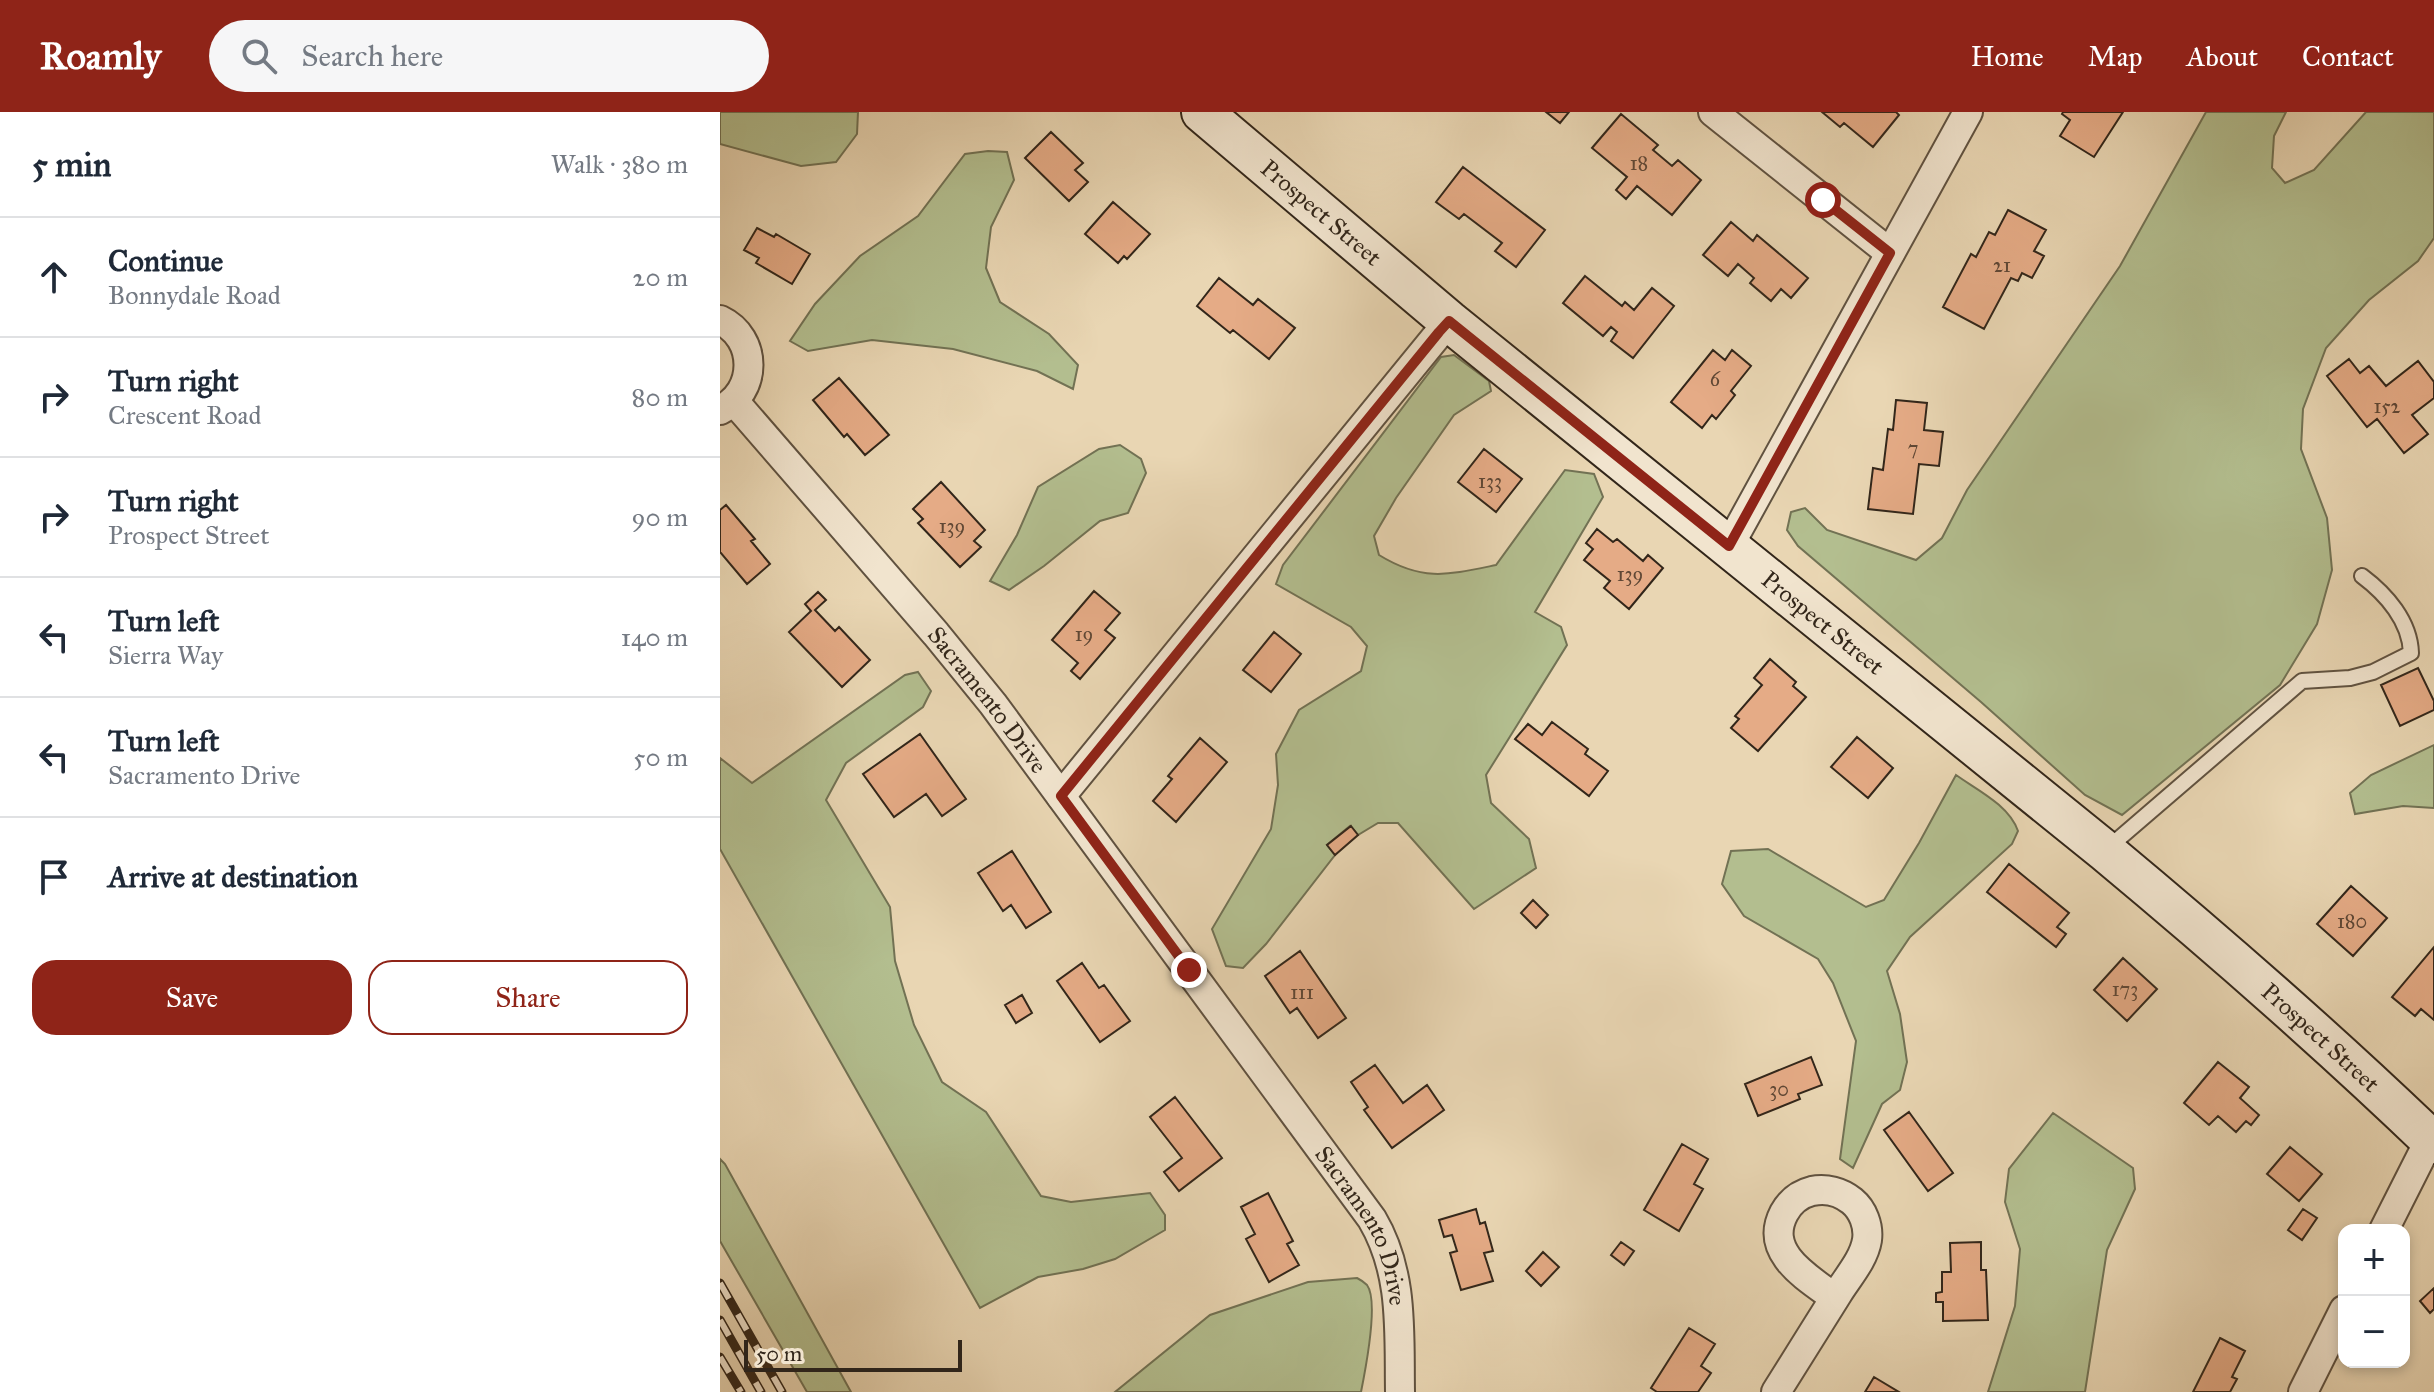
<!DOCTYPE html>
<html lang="en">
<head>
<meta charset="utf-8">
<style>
  :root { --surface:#fff; --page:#f6f6f7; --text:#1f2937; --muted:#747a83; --line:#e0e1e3; --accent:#8f2418 }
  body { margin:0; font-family:"IM FELL Great Primer",serif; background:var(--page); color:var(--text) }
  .controls { position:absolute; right:24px; bottom:24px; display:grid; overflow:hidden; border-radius:16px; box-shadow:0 4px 12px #0003 }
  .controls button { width:72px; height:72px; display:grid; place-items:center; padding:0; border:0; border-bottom:2px solid var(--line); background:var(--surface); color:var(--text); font:40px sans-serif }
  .scale { position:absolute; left:24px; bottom:20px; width:218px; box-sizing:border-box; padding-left:8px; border:4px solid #32261a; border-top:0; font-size:22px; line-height:28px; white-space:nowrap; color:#32261a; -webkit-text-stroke:6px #f1e4ce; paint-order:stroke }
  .stop { position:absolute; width:24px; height:24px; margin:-18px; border:6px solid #8f2418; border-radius:50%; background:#fff }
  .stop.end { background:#8f2418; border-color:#fff; box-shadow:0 2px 8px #0008 }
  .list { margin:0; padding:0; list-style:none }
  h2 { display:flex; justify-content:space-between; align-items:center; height:104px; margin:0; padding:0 32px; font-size:34px }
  h2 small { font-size:26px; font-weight:400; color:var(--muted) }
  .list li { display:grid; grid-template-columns:52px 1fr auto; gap:24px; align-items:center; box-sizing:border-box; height:120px; padding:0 32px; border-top:2px solid var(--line) }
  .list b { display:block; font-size:30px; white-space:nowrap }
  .list p { margin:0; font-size:26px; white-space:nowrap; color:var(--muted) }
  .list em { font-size:26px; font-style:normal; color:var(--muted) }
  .actions { display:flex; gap:16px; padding:24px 32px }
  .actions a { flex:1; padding:18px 0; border:2px solid var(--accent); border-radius:24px; text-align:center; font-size:28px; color:var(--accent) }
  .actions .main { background:var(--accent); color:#fff }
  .icon { flex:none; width:44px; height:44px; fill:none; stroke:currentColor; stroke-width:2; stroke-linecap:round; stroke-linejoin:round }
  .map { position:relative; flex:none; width:1714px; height:1280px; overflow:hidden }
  header { display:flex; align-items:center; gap:48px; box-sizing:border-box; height:112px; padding:0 40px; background:var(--accent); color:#fff }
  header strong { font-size:38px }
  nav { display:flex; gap:44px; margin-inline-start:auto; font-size:28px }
  .search { width:560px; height:72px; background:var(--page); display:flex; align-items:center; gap:20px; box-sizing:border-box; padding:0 28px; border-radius:44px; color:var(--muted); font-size:30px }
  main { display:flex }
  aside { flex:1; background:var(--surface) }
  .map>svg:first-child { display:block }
  .green { fill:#b3be8f; stroke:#727254; stroke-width:2 }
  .building { fill:#e5ab86; stroke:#32261a; stroke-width:2 }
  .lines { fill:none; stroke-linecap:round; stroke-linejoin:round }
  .service-casing { stroke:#605240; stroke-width:18 }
  .minor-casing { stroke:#605240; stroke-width:32 }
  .secondary-casing { stroke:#32261a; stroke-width:44 }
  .service { stroke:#f1e4ce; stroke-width:14 }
  .minor { stroke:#f1e4ce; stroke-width:28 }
  .secondary { stroke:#f1e4ce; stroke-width:40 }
  .rail-casing { stroke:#32261a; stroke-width:9 }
  .rail { stroke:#f1e4ce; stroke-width:6; stroke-dasharray:18; stroke-linecap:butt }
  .route { stroke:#8f2418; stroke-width:10 }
  .labels { text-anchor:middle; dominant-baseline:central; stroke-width:6; stroke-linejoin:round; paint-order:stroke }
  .number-label { font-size:20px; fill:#5f4735 }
  .street-label { font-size:24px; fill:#32261a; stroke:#f1e4ce }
</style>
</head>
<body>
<header>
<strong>Roamly</strong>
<div class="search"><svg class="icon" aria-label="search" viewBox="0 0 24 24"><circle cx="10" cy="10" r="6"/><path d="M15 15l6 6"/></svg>Search here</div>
<nav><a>Home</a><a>Map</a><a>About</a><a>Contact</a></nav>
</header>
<main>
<aside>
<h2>5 min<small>Walk · 380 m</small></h2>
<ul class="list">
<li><svg class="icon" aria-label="ahead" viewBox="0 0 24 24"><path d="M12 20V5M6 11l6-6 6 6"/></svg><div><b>Continue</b><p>Bonnydale Road</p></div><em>20 m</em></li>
<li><svg class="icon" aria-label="right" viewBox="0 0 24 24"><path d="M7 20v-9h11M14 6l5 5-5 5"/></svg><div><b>Turn right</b><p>Crescent Road</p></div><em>80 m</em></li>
<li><svg class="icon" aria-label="right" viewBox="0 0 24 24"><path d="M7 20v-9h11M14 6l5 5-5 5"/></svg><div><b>Turn right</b><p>Prospect Street</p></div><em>90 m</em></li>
<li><svg class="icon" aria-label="left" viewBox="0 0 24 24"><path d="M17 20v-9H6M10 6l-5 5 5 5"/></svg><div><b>Turn left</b><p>Sierra Way</p></div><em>140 m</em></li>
<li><svg class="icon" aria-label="left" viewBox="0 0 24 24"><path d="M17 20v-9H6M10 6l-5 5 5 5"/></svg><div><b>Turn left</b><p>Sacramento Drive</p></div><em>50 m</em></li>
<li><svg class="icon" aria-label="arrive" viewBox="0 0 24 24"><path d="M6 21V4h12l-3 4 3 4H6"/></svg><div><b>Arrive at destination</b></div></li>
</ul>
<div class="actions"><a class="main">Save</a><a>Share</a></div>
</aside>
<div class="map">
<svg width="1714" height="1280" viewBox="0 0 1714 1280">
  <rect width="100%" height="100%" fill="#e9d6b3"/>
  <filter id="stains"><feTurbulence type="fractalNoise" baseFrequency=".0025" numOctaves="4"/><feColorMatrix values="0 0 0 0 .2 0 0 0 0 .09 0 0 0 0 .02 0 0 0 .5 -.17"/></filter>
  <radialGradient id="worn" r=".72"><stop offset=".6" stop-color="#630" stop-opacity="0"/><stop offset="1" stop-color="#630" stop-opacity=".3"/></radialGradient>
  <!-- green -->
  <path class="green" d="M 0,0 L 138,0 L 137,22 L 116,50 L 81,54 L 0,32 Z
    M 1486,0 L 1566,0 L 1554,24 L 1552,56 L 1565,71 L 1594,58 L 1646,0 L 1714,0 L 1714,126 L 1698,149 L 1649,188 L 1606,236 L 1583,297 L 1581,337 L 1607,406 L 1612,458 L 1597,512 L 1560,573 L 1402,703 L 1365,683 L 1261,590 L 1078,434 L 1067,418 L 1071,400 L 1085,396 L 1107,418 L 1196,448 L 1222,426 L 1247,378 L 1400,154 Z
    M 268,39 L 287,40 L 294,68 L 271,115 L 266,156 L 280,190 L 329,222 L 358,253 L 353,277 L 317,259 L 233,237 L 152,228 L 88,239 L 70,229 L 95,192 L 140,144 L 198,104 L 245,42 Z
    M 734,243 L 769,269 L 771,279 L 734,303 L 676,386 L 654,424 L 659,443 C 703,470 728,463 776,453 L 845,358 L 874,362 L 883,385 L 815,500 L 841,515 L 847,533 L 766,663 L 771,691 L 809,727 L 816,756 L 754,797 L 678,711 L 658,711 L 638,723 L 630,714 L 607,733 L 615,743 L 546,832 L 523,856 L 506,854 L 492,817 L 551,717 L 558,673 L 556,642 L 579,598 L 641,559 L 647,534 L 631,515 L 556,472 L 563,453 L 721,245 Z
    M 400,333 L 421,347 L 426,361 L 408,401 L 380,409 L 324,454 L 289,478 L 270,469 L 297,423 L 318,375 L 379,337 Z
    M 198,560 L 211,579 L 203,595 L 126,651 L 106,688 L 170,795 L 175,849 L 194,913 L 222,970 L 266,1000 L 321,1084 L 351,1090 L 430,1081 L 445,1103 L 445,1118 L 395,1147 L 363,1157 L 318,1165 L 260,1196 L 0,737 L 0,646 L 32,671 L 185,563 Z
    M 1714,633 L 1714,696 L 1683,694 L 1635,702 L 1630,681 L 1651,663 Z
    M 1236,663 C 1257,678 1289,693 1298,719 L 1292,732 L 1190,825 L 1167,859 L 1180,902 L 1187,950 L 1180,978 L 1162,992 L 1133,1056 L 1120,1047 L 1136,929 L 1113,871 L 1098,847 L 1024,804 L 1002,772 L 1011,739 L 1048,737 L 1146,795 L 1164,788 L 1199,731 Z
    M 1333,1001 L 1413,1056 L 1415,1077 L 1387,1138 L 1365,1280 L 1268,1280 L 1295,1194 L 1300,1137 L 1285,1090 L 1289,1057 Z
    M 0,1047 L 5,1052 L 131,1280 L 87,1280 L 0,1129 Z
    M 637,1166 C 641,1168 644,1170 647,1173 C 659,1189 645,1260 641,1280 L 395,1280 L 490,1203 L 588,1170 Z"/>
  <!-- building -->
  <path class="building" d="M 826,0 L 849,0 L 840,11 Z
    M 1102,0 L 1176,0 L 1179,3 L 1153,35 L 1124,11 L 1120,15 Z
    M 1343,0 L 1403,0 L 1374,45 L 1340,24 L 1350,8 L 1342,2 Z
    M 901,2 L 938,33 L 933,38 L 952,54 L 958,48 L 981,68 L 952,103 L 917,74 L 906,87 L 896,78 L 907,65 L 872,36 Z
    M 331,20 L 363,51 L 355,58 L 368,70 L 349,89 L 305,46 Z
    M 743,55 L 825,118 L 796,155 L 775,139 L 782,131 L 744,102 L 739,107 L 716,90 Z
    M 393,90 L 430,122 L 407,147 L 404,144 L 398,151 L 365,122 Z
    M 1288,98 L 1326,118 L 1314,139 L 1324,144 L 1312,166 L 1302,161 L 1298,169 L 1291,166 L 1264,217 L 1223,195 L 1251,142 L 1256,145 L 1269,120 L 1275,123 Z
    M 1011,110 L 1033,129 L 1037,123 L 1088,166 L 1071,186 L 1061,177 L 1051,189 L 1030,171 L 1034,166 L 1018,152 L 1008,164 L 983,143 Z
    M 37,116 L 54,125 L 56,122 L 90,142 L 72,172 L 36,151 L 39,146 L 24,138 Z
    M 865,164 L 902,194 L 905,190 L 914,198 L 932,176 L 954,194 L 913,246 L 891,229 L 897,220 L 891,215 L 883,224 L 843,191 Z
    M 499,166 L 533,193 L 538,187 L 575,216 L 549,247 L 513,218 L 510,221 L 477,194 Z
    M 993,238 L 1005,248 L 1012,238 L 1031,254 L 1011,279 L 1015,283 L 996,307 L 992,303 L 982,316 L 951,290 Z
    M 1629,247 L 1640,261 L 1649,254 L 1666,274 L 1698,249 L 1714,270 L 1714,286 L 1692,303 L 1708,322 L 1684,341 L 1657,307 L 1647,315 L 1607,264 Z
    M 119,266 L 169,323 L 145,343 L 127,322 L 124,325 L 93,288 Z
    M 1176,288 L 1207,291 L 1204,318 L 1223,320 L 1219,354 L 1199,352 L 1193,402 L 1148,397 L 1153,356 L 1163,358 L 1168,317 L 1173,318 Z
    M 764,337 L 802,367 L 776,400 L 738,370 Z
    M 221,370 L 265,418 L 254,429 L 261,435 L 240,455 L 198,411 L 203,407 L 193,397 Z
    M 6,393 L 35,427 L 31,429 L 50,452 L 27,472 L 0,440 L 0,398 Z
    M 877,417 L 893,430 L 897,427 L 923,449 L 928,443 L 943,456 L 909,497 L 884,476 L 890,469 L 864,448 L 873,437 L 866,431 Z
    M 374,479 L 400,501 L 385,518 L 395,526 L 360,567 L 351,559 L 358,551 L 332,528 Z
    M 98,480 L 106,488 L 95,498 L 115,519 L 119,515 L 150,548 L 122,575 L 69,520 L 91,499 L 85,492 Z
    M 554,520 L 581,542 L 551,580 L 523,558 Z
    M 1050,547 L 1076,570 L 1073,574 L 1086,585 L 1038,639 L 1011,616 L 1019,607 L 1015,604 L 1042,573 L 1034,566 Z
    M 1698,556 L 1714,589 L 1714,598 L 1680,614 L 1661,573 Z
    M 832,610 L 868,637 L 865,642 L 888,659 L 869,684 L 795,627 L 808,612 L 822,623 Z
    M 200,622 L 246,687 L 222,704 L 206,682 L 174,705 L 143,662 Z
    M 1137,625 L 1173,656 L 1148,686 L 1111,655 Z
    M 480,626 L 507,650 L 456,710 L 433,689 L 452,667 L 448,664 Z
    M 631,714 L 638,723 L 615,743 L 607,733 Z
    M 292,739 L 331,800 L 306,816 L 291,793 L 283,799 L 258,761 Z
    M 1289,752 L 1349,801 L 1337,815 L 1346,822 L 1336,835 L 1267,780 Z
    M 1631,774 L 1667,806 L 1633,844 L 1597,812 Z
    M 813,788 L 828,803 L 816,816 L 801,801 Z
    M 1714,835 L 1714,908 L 1701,897 L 1695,904 L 1672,885 Z
    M 580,839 L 626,906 L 598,926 L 577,896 L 570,901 L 545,864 Z
    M 1403,846 L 1437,877 L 1407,909 L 1374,878 Z
    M 362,851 L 379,876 L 384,873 L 410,909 L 380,930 L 337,869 Z
    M 302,883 L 312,901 L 296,911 L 285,893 Z
    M 1091,945 L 1102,973 L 1078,982 L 1080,987 L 1038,1004 L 1025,972 Z
    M 1498,950 L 1529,975 L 1520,986 L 1539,1003 L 1531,1013 L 1526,1009 L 1516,1020 L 1498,1004 L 1489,1013 L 1464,991 Z
    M 655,953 L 683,991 L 707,973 L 724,998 L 672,1036 L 644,998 L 648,995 L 631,970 Z
    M 455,985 L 502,1046 L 459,1079 L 444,1060 L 462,1046 L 430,1005 Z
    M 1189,1000 L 1233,1061 L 1208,1079 L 1164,1018 Z
    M 962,1032 L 988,1047 L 974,1072 L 983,1077 L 959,1119 L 924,1098 Z
    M 1570,1035 L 1602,1062 L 1579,1089 L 1547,1062 Z
    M 548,1081 L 573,1129 L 567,1132 L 579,1153 L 549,1170 L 526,1127 L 535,1122 L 521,1095 Z
    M 756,1097 L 760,1112 L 765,1110 L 773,1139 L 764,1141 L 773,1169 L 741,1178 L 730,1141 L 737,1139 L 732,1123 L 724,1125 L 719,1108 Z
    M 1583,1097 L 1597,1106 L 1582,1128 L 1568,1118 Z
    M 901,1130 L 914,1139 L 904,1153 L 891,1143 Z
    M 1261,1130 L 1261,1158 L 1266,1158 L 1268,1208 L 1223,1209 L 1223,1190 L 1216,1190 L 1216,1181 L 1222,1180 L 1222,1160 L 1231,1160 L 1230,1131 Z
    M 823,1140 L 839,1155 L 821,1174 L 806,1159 Z
    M 1714,1176 L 1714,1197 L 1710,1201 L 1700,1189 Z
    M 969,1216 L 995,1232 L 981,1254 L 991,1261 L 978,1280 L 937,1280 L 931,1276 Z
    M 1500,1226 L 1525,1239 L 1512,1265 L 1517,1267 L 1510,1280 L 1473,1280 Z
    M 1154,1265 L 1179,1280 L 1145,1280 Z"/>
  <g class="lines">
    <defs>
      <path id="service" d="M 1388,736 L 1582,569 L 1630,566 L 1653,560 L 1691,541 C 1690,509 1666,482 1642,464"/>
      <g id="minor">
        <path d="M 993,0 L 1170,141"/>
        <path d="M 0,208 C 38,226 38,280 0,298"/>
        <path id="s1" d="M 14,289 L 216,522 L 273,592 L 652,1107 C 684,1161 679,1220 680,1280"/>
        <path d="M 1009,434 L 1248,0"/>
        <path d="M 341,684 L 729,209"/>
        <path d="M 1664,1118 L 1710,1027"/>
        <path d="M 1056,1280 C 1077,1247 1097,1214 1118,1181 C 1128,1165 1144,1147 1147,1128 C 1149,1114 1143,1098 1132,1089 C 1121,1080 1106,1076 1092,1079 C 1080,1082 1070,1090 1064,1101 C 1043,1141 1088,1166 1115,1186"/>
        <path d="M 1583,1280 L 1624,1198"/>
      </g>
      <g id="secondary">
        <path id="s2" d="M 482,0 L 729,209 L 1385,739 C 1498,833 1608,929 1714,1031"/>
      </g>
    </defs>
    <!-- service casing -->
    <use href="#service" class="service-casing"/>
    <!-- minor casing -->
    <use href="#minor" class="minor-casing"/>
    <!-- secondary casing -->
    <use href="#secondary" class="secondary-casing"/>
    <!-- service -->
    <use href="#service" class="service"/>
    <!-- minor -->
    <use href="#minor" class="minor"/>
    <!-- secondary -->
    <use href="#secondary" class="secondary"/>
    <defs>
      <path id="rail" d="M 0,1171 L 62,1280
        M 0,1208 L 41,1280
        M 0,1245 L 21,1280"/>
    </defs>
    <!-- rail casing -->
    <use href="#rail" class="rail-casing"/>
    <!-- rail -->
    <use href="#rail" class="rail"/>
  </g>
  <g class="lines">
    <!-- route -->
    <path class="route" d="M 469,858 L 341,684 L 719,220 L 729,209 L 1009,434 L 1170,141 L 1103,88"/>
  </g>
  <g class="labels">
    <!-- number labels -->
    <g class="number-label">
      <text x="919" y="51">18</text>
      <text x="1282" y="153">21</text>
      <text x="995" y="267">6</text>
      <text x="1667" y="294">152</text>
      <text x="1193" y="336">7</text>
      <text x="770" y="369">133</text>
      <text x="232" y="414">139</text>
      <text x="910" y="462">139</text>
      <text x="364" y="522">19</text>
      <text x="1632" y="809">180</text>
      <text x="1405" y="877">173</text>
      <text x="582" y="880">111</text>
      <text x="1059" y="977">30</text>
    </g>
    <!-- street labels -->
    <g class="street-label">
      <text stroke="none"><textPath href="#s2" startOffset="156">Prospect Street</textPath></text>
      <text stroke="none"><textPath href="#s2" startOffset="804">Prospect Street</textPath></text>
      <text stroke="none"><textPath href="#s1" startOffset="392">Sacramento Drive</textPath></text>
      <text stroke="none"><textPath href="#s2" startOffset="1452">Prospect Street</textPath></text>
      <text stroke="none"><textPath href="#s1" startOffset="1040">Sacramento Drive</textPath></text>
    </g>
  </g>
  <rect width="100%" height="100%" filter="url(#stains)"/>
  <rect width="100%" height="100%" fill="url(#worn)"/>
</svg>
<div class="controls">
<button>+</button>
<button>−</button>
</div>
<div class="scale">50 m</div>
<div class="stop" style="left:1103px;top:88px"></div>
<div class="stop end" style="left:469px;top:858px"></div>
</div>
</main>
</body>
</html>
